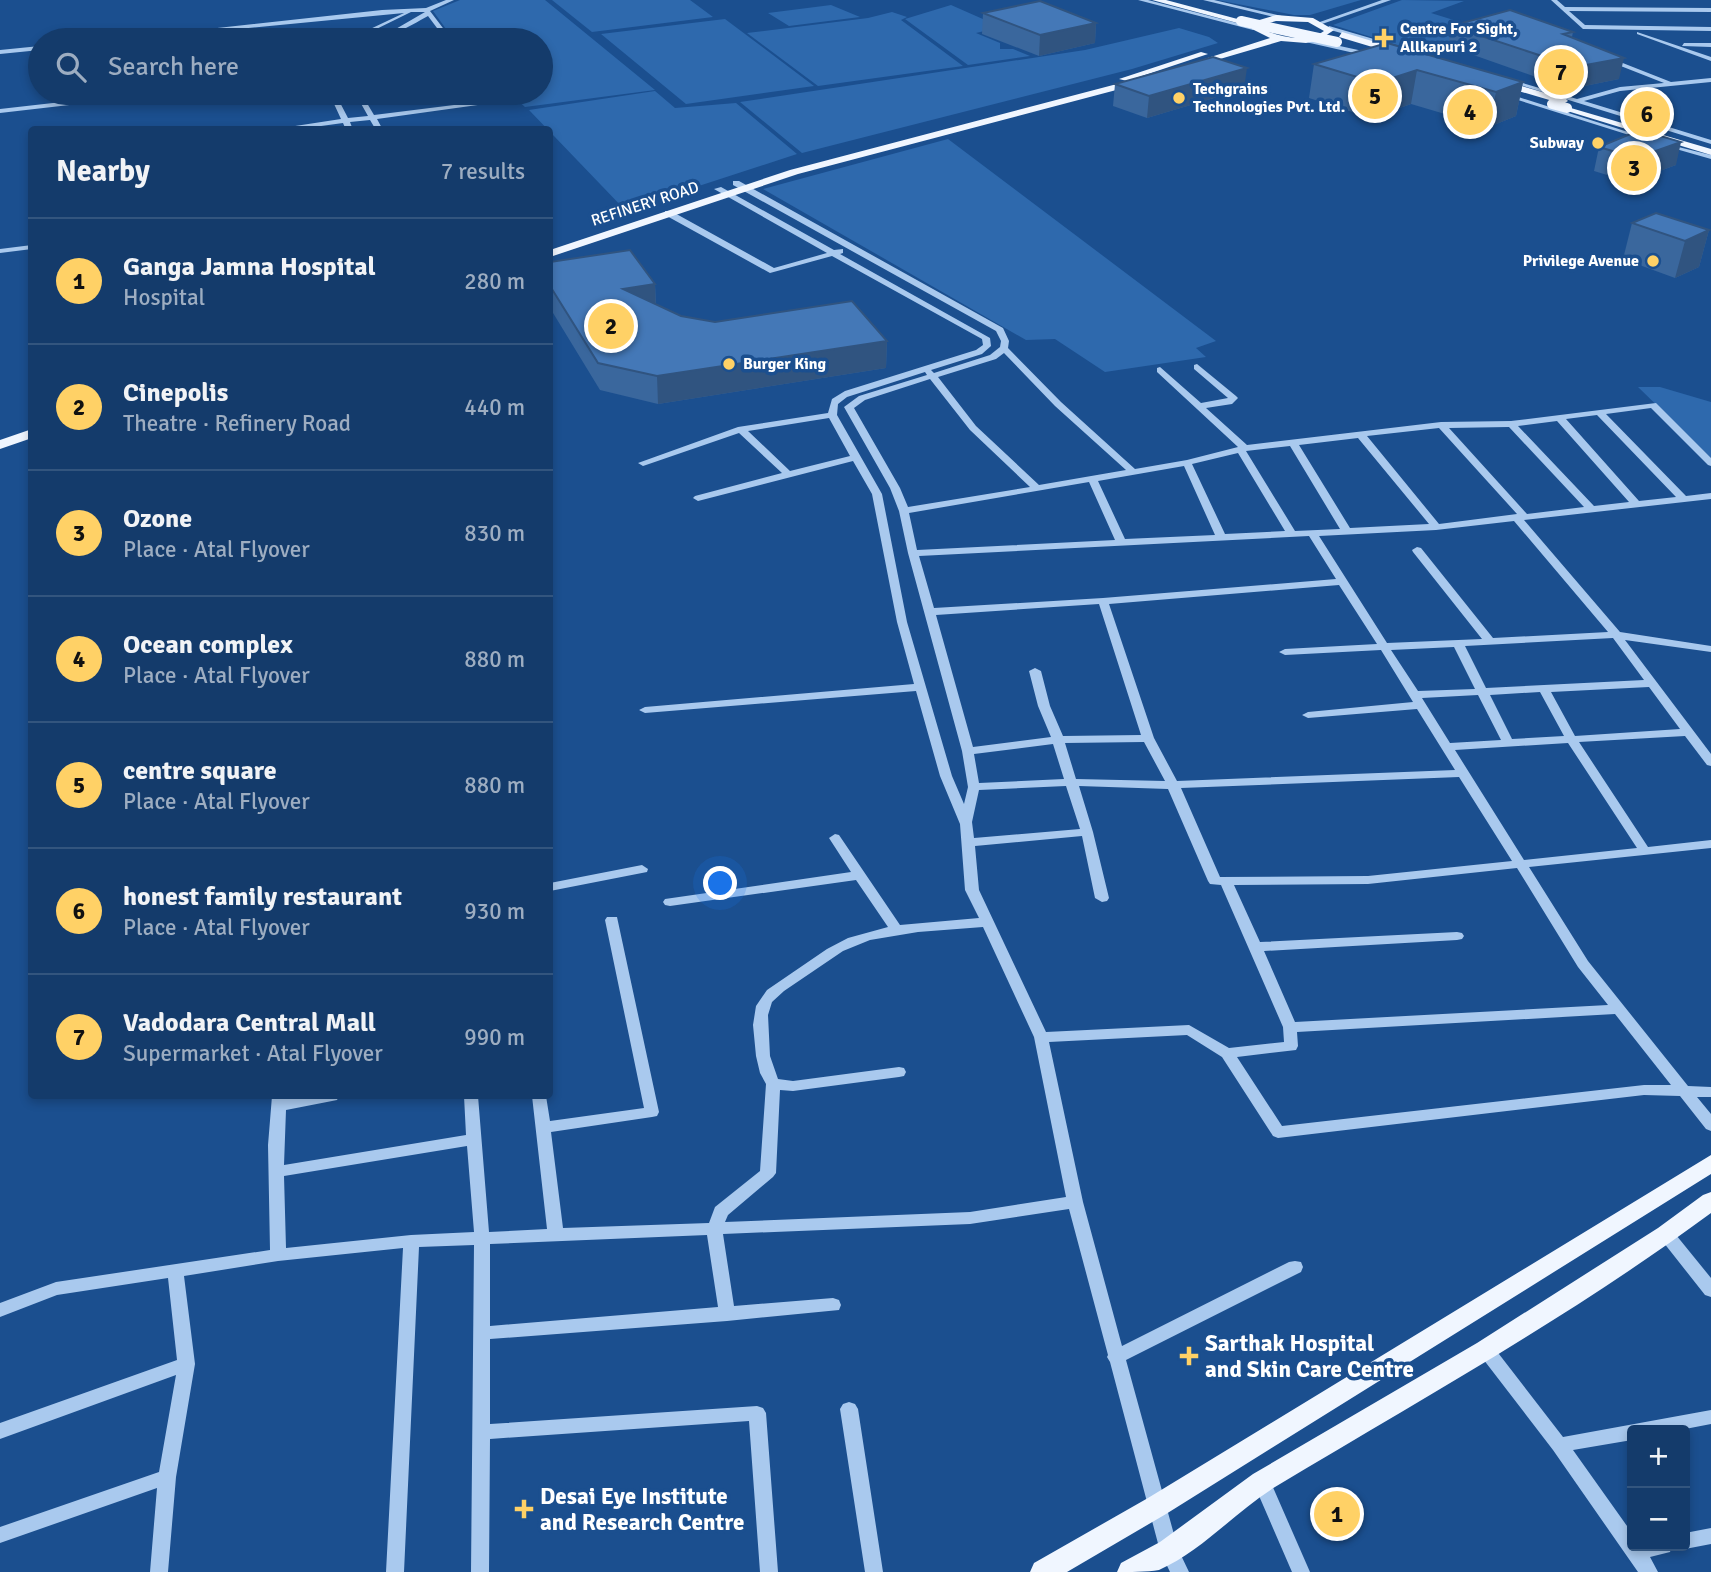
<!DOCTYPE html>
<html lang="en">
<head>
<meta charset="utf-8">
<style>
  :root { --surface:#143b6b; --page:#214673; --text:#f1f3f6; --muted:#9dadc1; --line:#33557e; --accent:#ffd166 }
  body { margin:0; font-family:Signika,sans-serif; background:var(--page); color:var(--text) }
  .controls { position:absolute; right:21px; bottom:21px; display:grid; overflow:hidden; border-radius:7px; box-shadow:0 4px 10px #0003 }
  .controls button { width:63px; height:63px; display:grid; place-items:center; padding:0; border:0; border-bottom:2px solid var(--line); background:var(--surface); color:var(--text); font:35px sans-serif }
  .you { position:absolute; left:721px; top:884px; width:24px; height:24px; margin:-18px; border:5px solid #fff; border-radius:50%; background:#1a73e8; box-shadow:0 0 0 10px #1a73e833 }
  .badge { display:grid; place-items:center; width:46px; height:46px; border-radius:50%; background:var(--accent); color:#111; font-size:23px; font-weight:700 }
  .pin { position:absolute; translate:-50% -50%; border:4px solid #fff; box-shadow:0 2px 7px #0006 }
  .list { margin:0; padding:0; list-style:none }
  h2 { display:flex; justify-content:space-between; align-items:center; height:91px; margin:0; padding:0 28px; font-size:30px }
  h2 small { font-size:23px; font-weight:400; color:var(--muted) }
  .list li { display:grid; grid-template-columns:46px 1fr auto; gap:21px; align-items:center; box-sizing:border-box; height:126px; padding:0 28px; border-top:2px solid var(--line) }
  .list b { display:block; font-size:26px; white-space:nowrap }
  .list p { margin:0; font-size:23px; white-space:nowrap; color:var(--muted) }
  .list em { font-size:23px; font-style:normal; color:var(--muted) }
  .icon { flex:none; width:38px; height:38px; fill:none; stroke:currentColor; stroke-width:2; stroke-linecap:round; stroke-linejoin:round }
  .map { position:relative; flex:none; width:1711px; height:1572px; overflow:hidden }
  .search { position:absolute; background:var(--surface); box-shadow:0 4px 10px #0003; left:28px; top:28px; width:525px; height:77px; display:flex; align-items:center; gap:18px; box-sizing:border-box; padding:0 24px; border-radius:38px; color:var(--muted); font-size:26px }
  .panel { position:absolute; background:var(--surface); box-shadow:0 4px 10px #0003; left:28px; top:126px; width:525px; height:973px; border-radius:7px }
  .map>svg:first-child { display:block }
  .green { fill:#2e69ad }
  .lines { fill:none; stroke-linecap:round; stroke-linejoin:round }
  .minor { fill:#a9c9ee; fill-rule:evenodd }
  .major { fill:#f0f6ff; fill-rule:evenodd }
  .major-bridge { stroke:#f0f6ff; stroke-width:10 }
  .wall { fill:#3a679d }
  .shaded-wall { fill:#305480 }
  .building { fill:#4478b7; stroke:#305480; stroke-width:2 }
  .poi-dot { fill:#ffd166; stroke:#1b4f8f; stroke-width:2.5 }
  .labels { text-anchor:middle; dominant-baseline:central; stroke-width:7; stroke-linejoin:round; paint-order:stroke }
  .far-poi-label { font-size:16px; font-weight:bold; fill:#fff; stroke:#1b4f8f; text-anchor:start }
  .far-street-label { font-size:16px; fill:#fff; stroke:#1b4f8f }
  .near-poi-label { font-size:23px; font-weight:bold; fill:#fff; stroke:#1b4f8f; text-anchor:start }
</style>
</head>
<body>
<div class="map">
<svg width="1711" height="1572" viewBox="0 0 1711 1572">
  <rect width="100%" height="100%" fill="#1b4f8f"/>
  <!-- green -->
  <path class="green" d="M 460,0 L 545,0 L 655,90 L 525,107 L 509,93 L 541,93 L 541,40 L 454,40 L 433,11 Z
    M 552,0 L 690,0 L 713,17 L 592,32 Z
    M 1217,0 L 1361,0 L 1310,15 L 1294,15 Z
    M 1402,0 L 1464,1 L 1431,13 L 1489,31 L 1419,52 L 1333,25 Z
    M 831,5 L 860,17 L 789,26 L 768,13 Z
    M 951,5 L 1001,27 L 976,33 L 1000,43 L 1000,49 L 1013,49 L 1030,56 L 968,65 L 905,19 Z
    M 892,12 L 907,17 L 901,20 L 963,66 L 818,86 L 747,33 L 868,18 Z
    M 725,19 L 814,86 L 686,104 L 601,34 Z
    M 1179,28 L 1209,37 L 1218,43 L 1132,69 L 802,153 L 740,102 L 1085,50 Z
    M 655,91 L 675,108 L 736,103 L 797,154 L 625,210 L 529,110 Z
    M 948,139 L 1216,341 L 1196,348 L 1206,357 L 1105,372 L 1055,339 L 1026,340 L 763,189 Z
    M 1638,387 L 1660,387 L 1711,402 L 1711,458 Z"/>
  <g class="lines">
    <!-- minor -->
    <path class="minor" d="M 446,0 L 454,0 L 430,11 L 452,40 L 446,40 L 428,16 C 408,27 386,41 363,40 L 394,30 L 425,12 L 411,12 L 354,40 L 347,40 L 404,13 L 126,40 L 108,40 L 382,10 L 426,8 Z
      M 1138,0 L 1148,0 L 1256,28 L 1253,30 Z
      M 1203,0 L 1214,0 L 1290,18 L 1287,20 Z
      M 1382,0 L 1391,0 L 1322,24 L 1317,23 Z
      M 1551,0 L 1557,0 L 1565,7 L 1711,8 L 1711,12 L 1569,11 L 1585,25 L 1711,27 L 1711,31 L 1583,29 Z
      M 1329,26 L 1401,47 L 1402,48 L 1397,49 L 1327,29 Z
      M 1637,32 L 1711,57 L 1711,61 L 1637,34 Z
      M 1303,38 L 1372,53 L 1375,55 L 1372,57 L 1301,41 Z
      M 1684,43 L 1711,43 L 1711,47 L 1682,46 Z
      M 40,46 L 40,50 L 0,54 L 0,50 Z
      M 1610,58 L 1671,82 L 1711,78 L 1711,82 L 1620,91 L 1584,101 L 1711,140 L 1711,144 L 1504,80 L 1509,79 L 1577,99 L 1620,87 L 1664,83 L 1608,61 Z
      M 141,93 L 159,93 L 156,95 L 0,113 L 0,109 Z
      M 329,93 L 335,93 L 348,118 L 368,116 L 355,93 L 361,93 L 374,115 L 510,98 L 513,100 L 377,119 L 383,130 L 376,130 L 370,120 L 350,122 L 353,130 L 346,130 L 343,123 L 292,130 L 269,130 L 341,119 Z
      M 1502,93 L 1506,93 L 1650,139 L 1645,140 L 1502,95 Z
      M 1662,143 L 1711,155 L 1711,159 L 1662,145 Z
      M 733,181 L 739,181 L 1003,328 L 1009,341 L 1008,348 L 1061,402 L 1135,469 L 1187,460 L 1238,447 L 1157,372 L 1157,368 L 1160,367 L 1201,403 L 1228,398 L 1194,369 L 1194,365 L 1197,364 L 1236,396 L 1238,398 L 1232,404 L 1206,408 L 1247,445 L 1441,422 L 1511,421 L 1656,403 L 1711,458 L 1711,466 L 1708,465 L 1651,408 L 1606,414 L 1686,496 L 1711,493 L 1711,499 L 1524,520 L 1620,632 L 1711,646 L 1711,652 L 1625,640 L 1711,754 L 1711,766 L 1707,765 L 1685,736 L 1579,742 L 1648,847 L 1711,840 L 1711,848 L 1529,867 L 1588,961 L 1688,1086 L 1711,1087 L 1711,1097 L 1697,1097 L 1711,1114 L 1711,1131 L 1706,1129 L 1680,1096 L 1644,1095 L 1278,1138 L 1273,1136 L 1222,1057 L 1187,1035 L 1049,1042 L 1083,1202 L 1122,1346 L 1289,1262 L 1295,1261 L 1301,1262 L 1303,1267 L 1301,1272 L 1126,1360 L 1178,1549 L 1189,1572 L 1170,1572 L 1160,1551 L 1110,1362 L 1107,1357 L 1108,1355 L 1069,1209 L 970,1224 L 723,1234 L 734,1306 L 833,1298 L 839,1300 L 841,1305 L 839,1310 L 727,1321 L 490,1339 L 490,1424 L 757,1406 L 763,1408 L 766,1413 L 778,1572 L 760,1572 L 749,1421 L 490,1439 L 489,1572 L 471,1572 L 474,1245 L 419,1247 L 404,1572 L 386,1572 L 403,1248 L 278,1261 L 184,1276 L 195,1364 L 176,1477 L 168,1572 L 150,1572 L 157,1488 L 0,1543 L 0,1527 L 159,1472 L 176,1375 L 0,1439 L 0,1423 L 177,1360 L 168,1278 L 57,1295 L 0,1317 L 0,1303 L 56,1282 L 270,1250 L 268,1145 L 272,1096 L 286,1096 L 286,1099 L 305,1096 L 339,1096 L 337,1100 L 332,1101 L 286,1110 L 284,1165 L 466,1135 L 464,1096 L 478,1096 L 489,1232 L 547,1229 L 532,1096 L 546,1096 L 550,1121 L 644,1108 L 605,920 L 607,917 L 617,917 L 659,1112 L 657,1116 L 652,1117 L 551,1132 L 563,1228 L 709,1223 L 715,1207 L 760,1171 L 766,1084 L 760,1073 L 756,1056 L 753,1025 L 756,1006 L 767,990 L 827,949 L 848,938 L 888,927 L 856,880 L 670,906 L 665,905 L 663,902 L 665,899 L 851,872 L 829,838 L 835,834 L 839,835 L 900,925 L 979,918 L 965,890 L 960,824 L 940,776 L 916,691 L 645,713 L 639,710 L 645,707 L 914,684 L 897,622 L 872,494 L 853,461 L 698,501 L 693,498 L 695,496 L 782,473 L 739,433 L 646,465 L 643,466 L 638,463 L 738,427 L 828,413 L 832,399 L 845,391 L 976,350 L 983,345 L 982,339 L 832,256 L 770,273 L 665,215 L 665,211 L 671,211 L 774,268 L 827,253 L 714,189 L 721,187 L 834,250 L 843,249 L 843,253 L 840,254 L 990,338 L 991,346 L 982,354 L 931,370 L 934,373 L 990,355 L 1000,347 L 1001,341 L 996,331 L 733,185 ZM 1004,353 L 1055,406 L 1126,470 L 1039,485 L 976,426 L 938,377 L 996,359 ZM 925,372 L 927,375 L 859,396 L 844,407 L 890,488 L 899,511 L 908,553 L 962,751 L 968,787 L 964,804 L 952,776 L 907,622 L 882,494 L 837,415 L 838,404 L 847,397 ZM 930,379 L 970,430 L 1030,487 L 908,507 L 900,488 L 854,408 L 865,400 ZM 1597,415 L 1676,497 L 1639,501 L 1566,419 ZM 829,418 L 850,456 L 790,471 L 748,431 ZM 1557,421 L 1629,502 L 1594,506 L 1518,426 ZM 1509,427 L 1584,507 L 1527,514 L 1449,428 ZM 1439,428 L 1517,514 L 1439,524 L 1367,436 ZM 1358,438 L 1429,524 L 1350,528 L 1299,445 ZM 1290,446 L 1340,529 L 1295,531 L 1246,451 ZM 1238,453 L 1285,531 L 1225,534 L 1192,464 ZM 1184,466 L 1215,535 L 1125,539 L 1098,481 ZM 1089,482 L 1115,540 L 917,550 L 909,513 ZM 1514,521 L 1608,632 L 1493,638 L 1421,548 L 1417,547 L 1412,550 L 1413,552 L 1482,639 L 1387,643 L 1319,536 L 1436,530 ZM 1309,536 L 1336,579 L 1103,598 L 934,608 L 919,556 ZM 1339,585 L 1377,644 L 1285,649 L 1279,652 L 1285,655 L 1381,650 L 1413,702 L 1308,712 L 1302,715 L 1308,718 L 1417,709 L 1455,770 L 1177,781 L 1154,738 L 1109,604 ZM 1099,604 L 1141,735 L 1063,736 L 1050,706 L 1041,671 L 1035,668 L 1029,671 L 1038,706 L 1051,737 L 973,747 L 936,615 ZM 1613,638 L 1644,680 L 1486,688 L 1465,646 ZM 1454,647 L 1475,689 L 1418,691 L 1391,650 ZM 1649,687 L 1680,729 L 1575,736 L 1551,692 ZM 1540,692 L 1564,736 L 1512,739 L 1490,695 ZM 1478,695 L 1501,740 L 1450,743 L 1422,698 ZM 1144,742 L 1165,781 L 1076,779 L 1065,743 ZM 1568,743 L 1637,848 L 1524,860 L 1455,750 ZM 1053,744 L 1064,779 L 979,783 L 974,754 ZM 1459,777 L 1512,861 L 1368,876 L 1220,877 L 1181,788 ZM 1066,786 L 1080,829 L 974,838 L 972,822 L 979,790 ZM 1079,786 L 1168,789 L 1208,881 L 1210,884 L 1221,885 L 1283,1027 L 1284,1042 L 1229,1048 L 1189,1025 L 1046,1032 L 979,890 L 975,846 L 1082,836 L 1095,898 L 1102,902 L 1107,901 L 1109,898 L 1093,832 ZM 1517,868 L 1578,967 L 1608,1005 L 1295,1022 L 1264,951 L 1457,940 L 1462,939 L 1464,936 L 1462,933 L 1457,932 L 1260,942 L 1234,885 L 1368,884 ZM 983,927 L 1034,1037 L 1066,1197 L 970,1212 L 725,1222 L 728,1215 L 773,1177 L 776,1173 L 780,1090 L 793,1091 L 899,1077 L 904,1076 L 906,1072 L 904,1068 L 899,1067 L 793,1081 L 778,1079 L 770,1056 L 768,1015 L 772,1002 L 784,991 L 843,951 L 870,940 L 918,932 ZM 1615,1014 L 1671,1085 L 1644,1085 L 1282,1126 L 1237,1057 L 1296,1050 L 1298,1046 L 1297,1032 ZM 467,1146 L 474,1232 L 411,1235 L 286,1248 L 284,1176 ZM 707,1235 L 718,1307 L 490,1326 L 490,1244 Z
      M 32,245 L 32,249 L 0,253 L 0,249 Z
      M 642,865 L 648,869 L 647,872 L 550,891 L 550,883 Z
      M 1666,1228 L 1672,1230 L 1711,1278 L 1711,1297 L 1705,1295 L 1660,1238 L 1658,1234 L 1660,1230 Z
      M 1486,1343 L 1492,1345 L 1563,1437 L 1711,1410 L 1711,1424 L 1680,1430 L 1632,1430 L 1632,1440 L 1573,1450 L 1632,1533 L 1632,1546 L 1672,1546 L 1670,1552 L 1650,1557 L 1658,1572 L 1638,1572 L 1553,1450 L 1480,1355 L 1478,1350 L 1480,1345 Z
      M 849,1402 L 855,1404 L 858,1409 L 883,1572 L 865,1572 L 840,1409 L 843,1404 Z
      M 1262,1474 L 1268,1476 L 1310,1572 L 1292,1572 L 1253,1482 L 1256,1476 Z
      M 1711,1528 L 1711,1544 L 1685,1549 L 1678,1547 L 1685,1546 L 1685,1533 Z"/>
    <!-- major -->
    <path class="major" d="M 1152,0 L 1166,0 L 1245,21 L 1241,24 Z
      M 1276,15 L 1313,18 L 1334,30 L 1319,40 L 1306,43 L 1281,41 L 1196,66 L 1189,64 L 1270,38 L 1252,29 L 1256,21 ZM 1276,21 L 1308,22 L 1324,31 C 1307,43 1278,38 1261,28 L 1262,25 Z
      M 1342,32 L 1402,50 L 1403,52 L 1399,55 L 1339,37 Z
      M 1201,52 L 1208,54 L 1127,81 L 1119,79 Z
      M 1136,79 L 1141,82 L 1139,84 L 798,174 L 550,257 L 550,250 L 790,170 Z
      M 1501,80 L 1566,99 L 1568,101 L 1563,104 L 1498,85 L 1496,83 Z
      M 1564,106 L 1711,149 L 1711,155 L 1564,110 Z
      M 32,429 L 32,438 L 0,449 L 0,440 Z
      M 1711,1155 L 1711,1174 L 1166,1514 L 1067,1572 L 1030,1572 L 1034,1563 L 1148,1498 Z
      M 1711,1192 L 1711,1213 C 1573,1315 1422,1399 1275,1487 C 1235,1512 1202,1551 1159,1570 C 1147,1572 1129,1572 1117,1572 L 1121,1563 L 1160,1542 L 1253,1474 L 1477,1343 L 1658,1228 L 1703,1195 Z"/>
    <!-- major-bridge -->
    <path class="major-bridge" d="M 1241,21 L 1337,42
      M 1552,104 L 1567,108"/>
  </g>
  <!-- wall -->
  <path class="wall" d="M 983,13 L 1096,23 L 1095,43 L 1039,56 L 982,34 Z
    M 1451,26 L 1573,32 L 1572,37 L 1619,79 L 1570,89 L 1448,46 Z
    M 1387,43 L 1523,82 L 1516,116 L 1489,127 L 1411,104 L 1371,118 L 1309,98 L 1314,64 Z
    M 1115,84 L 1244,89 L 1147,118 L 1113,106 Z
    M 1599,147 L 1676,165 L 1630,182 L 1594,171 Z
    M 1632,223 L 1709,230 L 1699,267 L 1675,278 L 1623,259 Z
    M 550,262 L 655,284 L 656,304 L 681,316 L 715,322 L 887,341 L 886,368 L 658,404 L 600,390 L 550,308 Z"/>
  <!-- shaded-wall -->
  <path class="shaded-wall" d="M 1096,23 L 1095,43 L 1039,56 L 1040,35 Z
    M 1624,58 L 1619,79 L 1570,89 L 1575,67 Z
    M 1247,68 L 1244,89 L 1147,118 L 1149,96 Z
    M 1417,70 L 1411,104 L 1371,118 L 1377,83 Z
    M 1523,82 L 1516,116 L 1489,127 L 1496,92 Z
    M 1681,142 L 1676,165 L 1630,182 L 1636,158 Z
    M 1709,230 L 1699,267 L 1675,278 L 1685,241 Z
    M 655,284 L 656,310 L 623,289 Z
    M 887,341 L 886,368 L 658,404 L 657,376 Z"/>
  <!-- building -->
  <path class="building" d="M 1040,1 L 1096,23 L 1040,35 L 983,13 Z
    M 1510,10 L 1573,32 L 1563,34 L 1624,58 L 1575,67 L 1451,26 Z
    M 1387,43 L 1523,82 L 1496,92 L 1417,70 L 1377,83 L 1314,64 Z
    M 1213,57 L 1247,68 L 1149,96 L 1115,84 Z
    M 1640,130 L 1681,142 L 1636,158 L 1599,147 Z
    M 1656,213 L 1709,230 L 1685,241 L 1632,223 Z
    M 630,250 L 655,284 L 623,289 L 681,316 L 715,322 L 852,301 L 887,341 L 657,376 L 598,363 L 550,286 L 550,262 Z"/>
  <!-- markers -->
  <g class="poi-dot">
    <path d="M1380.5 27.5h7v7h7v7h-7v7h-7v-7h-7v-7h7z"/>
    <circle cx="1179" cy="98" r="7"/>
    <circle cx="1598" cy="143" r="7"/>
    <circle cx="1653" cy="261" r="7"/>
    <circle cx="729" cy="364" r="7"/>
    <path d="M1185.5 1345.5h7v7h7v7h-7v7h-7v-7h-7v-7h7z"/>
    <path d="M520.5 1498.5h7v7h7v7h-7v7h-7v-7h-7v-7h7z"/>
  </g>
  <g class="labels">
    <!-- far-poi labels -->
    <g class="far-poi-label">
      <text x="1400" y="29">Centre For Sight,<tspan x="1400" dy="18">Allkapuri 2</tspan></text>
      <text x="1193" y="89">Techgrains<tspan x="1193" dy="18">Technologies Pvt. Ltd.</tspan></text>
      <text x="1584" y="143" text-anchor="end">Subway</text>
      <text x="1639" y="261" text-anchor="end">Privilege Avenue</text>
      <text x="743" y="364">Burger King</text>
    </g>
    <!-- far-street labels -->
    <g class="far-street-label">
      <text transform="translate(645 204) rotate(-18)">REFINERY ROAD</text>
    </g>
    <!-- near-poi labels -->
    <g class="near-poi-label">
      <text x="1205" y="1343">Sarthak Hospital<tspan x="1205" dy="26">and Skin Care Centre</tspan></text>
      <text x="540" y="1496">Desai Eye Institute<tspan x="540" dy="26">and Research Centre</tspan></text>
    </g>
  </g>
</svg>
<div class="controls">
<button>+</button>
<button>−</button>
</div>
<div class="you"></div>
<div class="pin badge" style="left:1337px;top:1514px">1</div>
<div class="pin badge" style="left:611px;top:326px">2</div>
<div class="pin badge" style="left:1634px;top:168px">3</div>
<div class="pin badge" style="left:1470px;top:112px">4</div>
<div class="pin badge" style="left:1375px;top:96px">5</div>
<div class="pin badge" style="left:1647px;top:114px">6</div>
<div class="pin badge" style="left:1561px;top:72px">7</div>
<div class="search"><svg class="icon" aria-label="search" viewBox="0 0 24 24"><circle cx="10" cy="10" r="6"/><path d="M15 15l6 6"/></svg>Search here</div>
<section class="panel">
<h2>Nearby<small>7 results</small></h2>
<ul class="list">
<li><span class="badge">1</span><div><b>Ganga Jamna Hospital</b><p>Hospital</p></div><em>280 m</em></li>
<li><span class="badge">2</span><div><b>Cinepolis</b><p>Theatre · Refinery Road</p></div><em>440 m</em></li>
<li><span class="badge">3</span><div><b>Ozone</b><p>Place · Atal Flyover</p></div><em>830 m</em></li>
<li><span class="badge">4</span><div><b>Ocean complex</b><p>Place · Atal Flyover</p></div><em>880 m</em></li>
<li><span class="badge">5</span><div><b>centre square</b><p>Place · Atal Flyover</p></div><em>880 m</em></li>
<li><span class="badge">6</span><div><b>honest family restaurant</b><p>Place · Atal Flyover</p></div><em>930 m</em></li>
<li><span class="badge">7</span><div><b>Vadodara Central Mall</b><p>Supermarket · Atal Flyover</p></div><em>990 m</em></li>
</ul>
</section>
</div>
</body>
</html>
